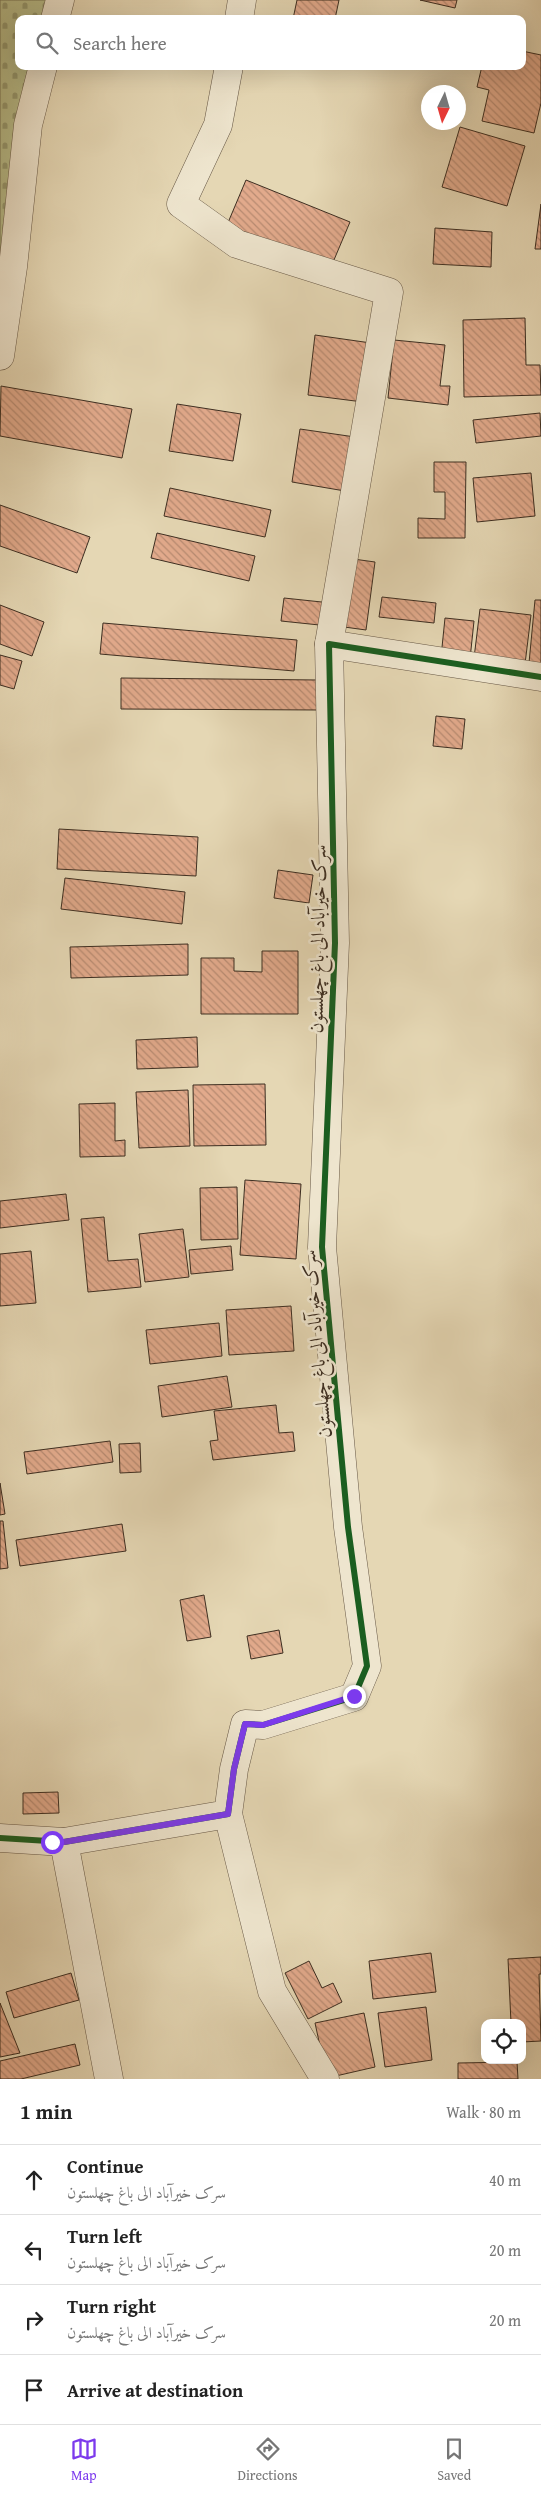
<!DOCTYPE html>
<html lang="en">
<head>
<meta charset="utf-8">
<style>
  :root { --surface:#fff; --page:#f6f6f6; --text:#222; --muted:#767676; --line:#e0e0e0; --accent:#7c3aed }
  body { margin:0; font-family:"Gentium Book Plus",Amiri,serif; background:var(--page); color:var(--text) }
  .controls { position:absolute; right:15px; bottom:15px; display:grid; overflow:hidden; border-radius:10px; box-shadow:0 5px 20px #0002 }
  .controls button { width:45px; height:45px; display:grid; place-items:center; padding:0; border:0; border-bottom:1px solid var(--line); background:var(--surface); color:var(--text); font:25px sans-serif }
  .compass { position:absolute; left:421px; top:85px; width:45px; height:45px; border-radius:50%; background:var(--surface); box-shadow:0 5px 20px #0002; rotate:185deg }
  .stop { position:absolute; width:15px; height:15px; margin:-11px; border:4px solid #7c3aed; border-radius:50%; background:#fff }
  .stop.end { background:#7c3aed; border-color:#fff; box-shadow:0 1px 5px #0008 }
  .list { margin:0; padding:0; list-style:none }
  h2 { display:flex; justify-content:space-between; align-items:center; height:65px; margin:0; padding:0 20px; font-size:21px }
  h2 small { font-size:16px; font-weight:400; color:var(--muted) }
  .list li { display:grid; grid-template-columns:32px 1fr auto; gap:15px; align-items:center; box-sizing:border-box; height:70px; padding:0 20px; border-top:1px solid var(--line) }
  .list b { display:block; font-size:19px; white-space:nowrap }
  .list p { margin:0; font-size:16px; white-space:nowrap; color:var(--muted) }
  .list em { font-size:16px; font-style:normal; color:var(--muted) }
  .icon { flex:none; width:28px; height:28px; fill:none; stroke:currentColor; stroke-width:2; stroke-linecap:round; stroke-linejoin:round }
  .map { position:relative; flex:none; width:541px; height:2079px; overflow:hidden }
  .search { position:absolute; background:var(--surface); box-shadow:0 5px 20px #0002; left:15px; right:15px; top:15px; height:55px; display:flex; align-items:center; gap:12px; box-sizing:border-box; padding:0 18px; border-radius:10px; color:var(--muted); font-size:19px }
  .sheet { height:345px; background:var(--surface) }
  nav { display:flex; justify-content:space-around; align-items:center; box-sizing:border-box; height:70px; border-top:1px solid var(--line); background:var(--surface); font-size:14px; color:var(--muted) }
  nav a { display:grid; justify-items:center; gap:2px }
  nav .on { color:var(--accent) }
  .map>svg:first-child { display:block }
  .cemetery { fill:url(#cemetery-stones); stroke:#7a7656 }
  .building { fill:url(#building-back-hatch); stroke:#3d2e21 }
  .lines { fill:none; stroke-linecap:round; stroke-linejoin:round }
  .minor-casing { stroke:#675846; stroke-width:29 }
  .tertiary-casing { stroke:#675846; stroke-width:29 }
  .minor { stroke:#eee5ce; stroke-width:28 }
  .tertiary { stroke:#eee5ce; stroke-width:28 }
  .cycleway-casing { stroke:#eee5ce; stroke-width:9 }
  .cycleway { stroke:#1b5e20; stroke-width:6 }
  .route { stroke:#7c3aed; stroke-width:6 }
  .labels { text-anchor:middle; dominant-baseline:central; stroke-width:5; stroke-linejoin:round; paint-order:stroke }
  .street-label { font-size:19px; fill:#3d2e21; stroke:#eee5ce }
</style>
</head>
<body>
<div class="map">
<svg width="541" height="2079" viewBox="0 0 541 2079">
  <defs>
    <pattern id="cemetery-stones" width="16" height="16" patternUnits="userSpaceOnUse" patternTransform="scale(1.25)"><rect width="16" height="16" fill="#b7bd8b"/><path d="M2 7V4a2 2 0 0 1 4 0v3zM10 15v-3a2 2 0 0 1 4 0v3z" fill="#969a71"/></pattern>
    <pattern id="building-back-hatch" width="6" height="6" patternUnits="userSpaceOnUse" patternTransform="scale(1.25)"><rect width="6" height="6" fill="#e2aa8c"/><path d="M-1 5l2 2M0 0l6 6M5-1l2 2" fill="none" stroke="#b88b72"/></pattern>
  </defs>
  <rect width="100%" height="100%" fill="#e5d7b4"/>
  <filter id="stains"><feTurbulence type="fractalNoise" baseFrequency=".004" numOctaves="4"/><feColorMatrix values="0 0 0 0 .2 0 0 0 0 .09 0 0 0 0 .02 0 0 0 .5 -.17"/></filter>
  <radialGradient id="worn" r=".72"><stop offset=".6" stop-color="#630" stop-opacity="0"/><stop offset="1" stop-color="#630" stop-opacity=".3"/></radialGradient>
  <!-- cemetery -->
  <path class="cemetery" d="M 0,0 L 60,0 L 55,19 L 19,19 L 19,66 L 43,66 L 0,356 Z"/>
  <!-- building -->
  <path class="building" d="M 297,0 L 339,0 L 335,19 L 293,19 Z
    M 420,0 L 457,0 L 455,8 Z
    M 522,51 L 541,55 L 541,103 L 534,133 L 482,121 L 489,90 L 477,87 L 482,66 L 522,66 Z
    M 460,127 L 525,146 L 507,206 L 442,187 Z
    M 246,180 L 350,222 L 331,267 L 227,225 Z
    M 541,204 L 541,249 L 535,249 Z
    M 435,228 L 492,232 L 491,267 L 433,264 Z
    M 525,318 L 526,365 L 540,365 L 541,395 L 464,397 L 463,320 Z
    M 315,335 L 371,343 L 363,402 L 308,395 Z
    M 394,340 L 445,345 L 440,386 L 450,386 L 448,405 L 388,398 Z
    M 1,386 L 132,409 L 122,458 L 0,436 Z
    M 177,404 L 241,414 L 233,461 L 169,451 Z
    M 540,413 L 541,436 L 476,443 L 473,420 Z
    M 300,429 L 355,437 L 345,491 L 292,482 Z
    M 434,462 L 466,462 L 465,538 L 418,538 L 418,518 L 445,519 L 445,492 L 434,492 Z
    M 531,473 L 535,516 L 477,522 L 473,478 Z
    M 170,488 L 271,510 L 265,537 L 164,516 Z
    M 0,505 L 90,537 L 77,573 L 0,546 Z
    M 157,533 L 255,556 L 249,581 L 151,558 Z
    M 346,558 L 375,562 L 366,630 L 337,626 Z
    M 382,597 L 436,603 L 434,623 L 379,617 Z
    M 284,598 L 331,603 L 329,626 L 281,621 Z
    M 535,600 L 541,600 L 541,664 L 529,663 Z
    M 0,605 L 44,622 L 32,656 L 0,644 Z
    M 480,609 L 531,615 L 525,664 L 474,658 Z
    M 445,618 L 474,621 L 470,659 L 441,657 Z
    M 103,623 L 297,640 L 294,671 L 100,654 Z
    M 0,655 L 22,661 L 14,689 L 0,685 Z
    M 121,678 L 319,680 L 319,710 L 121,709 Z
    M 436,716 L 465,719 L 462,749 L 433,746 Z
    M 59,829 L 198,837 L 196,876 L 57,869 Z
    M 278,870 L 313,875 L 309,903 L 274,898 Z
    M 65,878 L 185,892 L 182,924 L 61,909 Z
    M 188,944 L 188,975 L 71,978 L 70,947 Z
    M 262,951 L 298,951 L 298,1014 L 201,1014 L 201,958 L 234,958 L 234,971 L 262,972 Z
    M 197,1037 L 198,1067 L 137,1069 L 136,1040 Z
    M 265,1084 L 266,1145 L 194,1146 L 193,1085 Z
    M 188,1090 L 190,1146 L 139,1148 L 136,1092 Z
    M 115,1103 L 115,1141 L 125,1140 L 125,1156 L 80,1157 L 79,1104 Z
    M 245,1180 L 301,1184 L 296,1259 L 240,1255 Z
    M 237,1187 L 238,1239 L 201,1240 L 200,1188 Z
    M 66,1194 L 69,1220 L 0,1228 L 0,1201 Z
    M 104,1217 L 108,1261 L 138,1259 L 141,1287 L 88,1292 L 81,1219 Z
    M 183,1229 L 189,1277 L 145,1282 L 139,1234 Z
    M 231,1246 L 233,1270 L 191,1274 L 189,1250 Z
    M 31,1251 L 36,1303 L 0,1306 L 0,1254 Z
    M 291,1306 L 294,1351 L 229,1355 L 226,1310 Z
    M 219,1323 L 222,1356 L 150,1364 L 146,1330 Z
    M 227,1376 L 232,1407 L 162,1417 L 158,1386 Z
    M 276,1405 L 279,1433 L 293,1432 L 295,1451 L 213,1460 L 210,1441 L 218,1440 L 214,1411 Z
    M 110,1441 L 113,1462 L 27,1474 L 24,1452 Z
    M 140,1443 L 141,1472 L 120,1473 L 119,1444 Z
    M 0,1483 L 5,1514 L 0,1515 Z
    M 0,1521 L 3,1521 L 8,1568 L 0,1569 Z
    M 122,1524 L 126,1551 L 20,1566 L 16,1540 Z
    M 204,1595 L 211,1637 L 187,1641 L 180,1600 Z
    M 279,1630 L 283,1653 L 251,1659 L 247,1636 Z
    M 58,1792 L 59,1813 L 23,1814 L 23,1793 Z
    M 431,1953 L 436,1992 L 373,1999 L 369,1961 Z
    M 541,1957 L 541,1974 L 539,1974 L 541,2041 L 522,2042 L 522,2023 L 511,2023 L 508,1959 Z
    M 309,1961 L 322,1988 L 333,1983 L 342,2002 L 308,2019 L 285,1973 Z
    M 71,1973 L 79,2000 L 14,2018 L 6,1992 Z
    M 0,2003 L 20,2053 L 0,2057 Z
    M 426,2007 L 432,2060 L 385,2067 L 378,2013 Z
    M 364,2013 L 375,2067 L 327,2078 L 315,2023 Z
    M 75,2044 L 80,2065 L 21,2079 L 0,2079 L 0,2061 Z
    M 517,2062 L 518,2079 L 458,2079 L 458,2063 Z"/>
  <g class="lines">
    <defs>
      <path id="minor" d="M 239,19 L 242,0
        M 229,66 L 218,125 L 181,204 L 237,244 L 389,292 L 329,644
        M 228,1814 L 272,1991 L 325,2079
        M 64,1842 L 109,2079"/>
      <path id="tertiary" d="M 55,19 L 60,0
        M 0,356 L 13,267 L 28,125 L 43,66
        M 0,1838 L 64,1842 L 228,1814 L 234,1769 L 245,1724 L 263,1725 L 354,1697 L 367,1666 L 348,1527 L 322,1247 L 335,943 L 329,644 L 541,677"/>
    </defs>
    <!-- minor casing -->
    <use href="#minor" class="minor-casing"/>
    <!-- tertiary casing -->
    <use href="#tertiary" class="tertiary-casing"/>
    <!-- minor -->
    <use href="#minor" class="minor"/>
    <!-- tertiary -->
    <use href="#tertiary" class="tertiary"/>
    <defs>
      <path id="cycleway" d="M 0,1838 L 64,1842 L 228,1814 L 234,1769 L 245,1724 L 263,1725 L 354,1697 L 367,1666 L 348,1527 L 322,1247 L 335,943 L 329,644 L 541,677"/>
    </defs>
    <!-- cycleway casing -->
    <use href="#cycleway" class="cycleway-casing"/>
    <!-- cycleway -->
    <use href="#cycleway" class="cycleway"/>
  </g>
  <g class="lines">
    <!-- route -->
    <path class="route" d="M 52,1842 L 64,1842 L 228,1814 L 234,1769 L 245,1724 L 263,1725 L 354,1696"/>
  </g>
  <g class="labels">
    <!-- street labels -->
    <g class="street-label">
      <text transform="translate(317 939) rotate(-89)">سرک خیرآباد الی باغ چهلستون</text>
      <text transform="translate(316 1344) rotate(-95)">سرک خیرآباد الی باغ چهلستون</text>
    </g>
  </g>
  <rect width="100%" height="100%" filter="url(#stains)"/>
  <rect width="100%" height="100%" fill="url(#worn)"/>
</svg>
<div class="controls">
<button><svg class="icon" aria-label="locate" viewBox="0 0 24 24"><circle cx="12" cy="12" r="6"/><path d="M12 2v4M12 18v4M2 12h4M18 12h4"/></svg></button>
</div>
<svg class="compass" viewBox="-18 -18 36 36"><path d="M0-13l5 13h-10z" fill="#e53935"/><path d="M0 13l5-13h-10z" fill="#767676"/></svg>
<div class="stop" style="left:52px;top:1842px"></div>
<div class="stop end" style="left:354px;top:1696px"></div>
<div class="search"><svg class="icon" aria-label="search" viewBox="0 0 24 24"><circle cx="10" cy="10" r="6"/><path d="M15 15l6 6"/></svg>Search here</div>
</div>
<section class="sheet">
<h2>1 min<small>Walk · 80 m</small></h2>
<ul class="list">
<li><svg class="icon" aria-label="ahead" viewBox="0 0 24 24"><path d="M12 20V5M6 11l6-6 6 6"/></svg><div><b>Continue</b><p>سرک خیرآباد الی باغ چهلستون</p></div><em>40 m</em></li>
<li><svg class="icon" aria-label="left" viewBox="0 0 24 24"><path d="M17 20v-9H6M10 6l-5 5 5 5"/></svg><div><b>Turn left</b><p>سرک خیرآباد الی باغ چهلستون</p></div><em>20 m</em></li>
<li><svg class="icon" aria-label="right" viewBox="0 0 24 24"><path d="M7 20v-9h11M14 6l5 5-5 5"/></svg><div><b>Turn right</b><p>سرک خیرآباد الی باغ چهلستون</p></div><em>20 m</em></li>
<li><svg class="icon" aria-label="arrive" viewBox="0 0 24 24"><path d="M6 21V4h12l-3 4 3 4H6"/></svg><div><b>Arrive at destination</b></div></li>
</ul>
</section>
<nav>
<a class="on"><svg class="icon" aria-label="map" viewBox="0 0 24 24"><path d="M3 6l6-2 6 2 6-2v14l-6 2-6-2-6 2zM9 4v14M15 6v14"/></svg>Map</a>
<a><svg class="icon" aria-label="directions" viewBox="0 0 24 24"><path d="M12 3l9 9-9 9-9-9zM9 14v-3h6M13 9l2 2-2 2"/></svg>Directions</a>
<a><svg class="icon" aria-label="saved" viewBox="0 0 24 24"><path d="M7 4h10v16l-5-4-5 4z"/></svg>Saved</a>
</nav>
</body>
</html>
